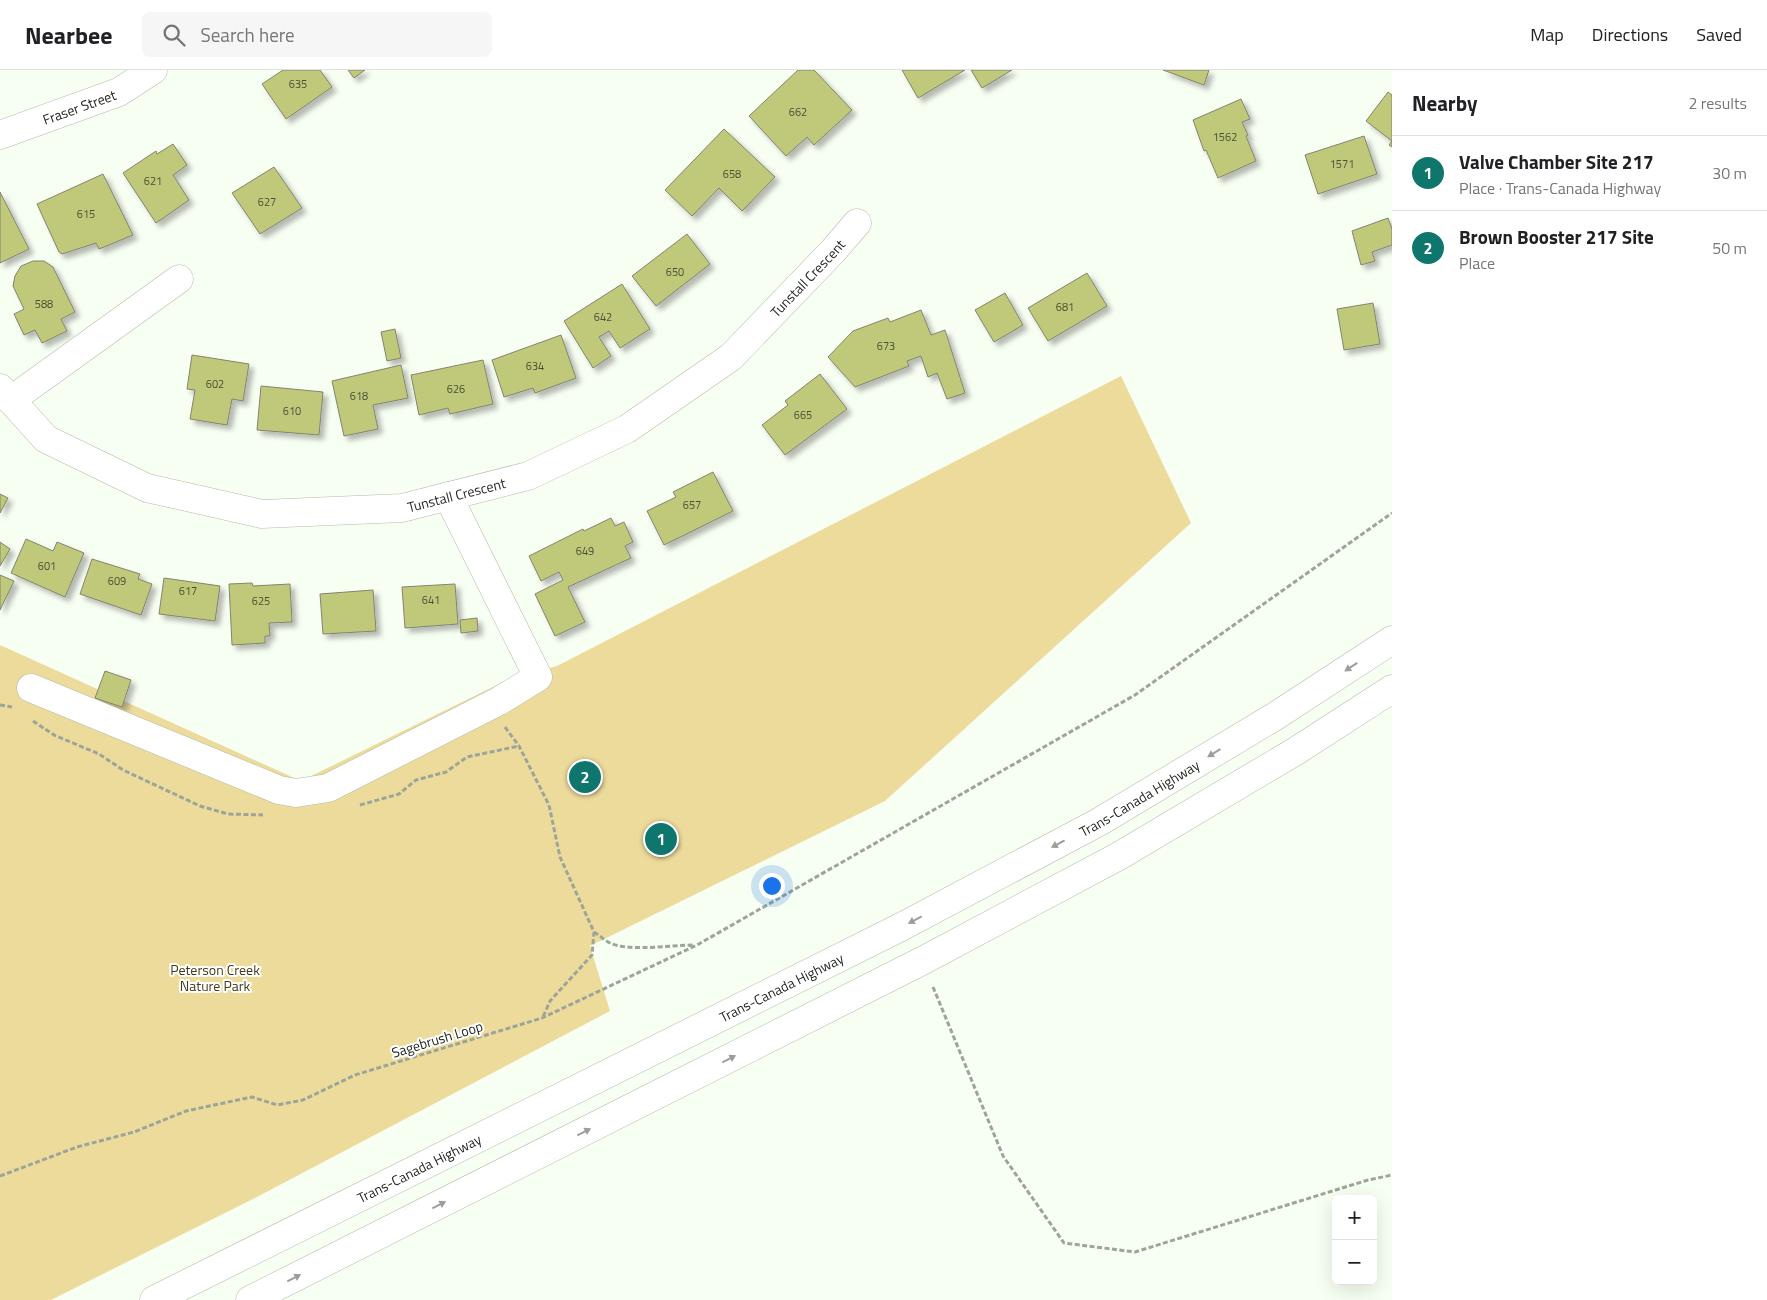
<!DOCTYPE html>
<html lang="en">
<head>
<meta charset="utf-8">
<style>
  :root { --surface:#fff; --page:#f6f6f6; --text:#202124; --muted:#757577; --line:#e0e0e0; --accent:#0f766e }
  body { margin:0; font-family:"Titillium Web",sans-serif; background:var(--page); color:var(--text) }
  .controls { position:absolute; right:15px; bottom:15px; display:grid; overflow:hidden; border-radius:8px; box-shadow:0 5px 20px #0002 }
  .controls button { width:45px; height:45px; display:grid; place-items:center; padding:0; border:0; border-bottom:1px solid var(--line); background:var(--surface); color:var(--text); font:25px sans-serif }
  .you { position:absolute; left:771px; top:815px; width:18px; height:18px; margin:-12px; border:4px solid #fff; border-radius:50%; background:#1a73e8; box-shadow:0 0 0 8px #1a73e833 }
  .badge { display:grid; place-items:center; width:32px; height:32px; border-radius:50%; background:var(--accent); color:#fff; font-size:16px; font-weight:700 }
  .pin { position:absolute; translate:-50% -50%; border:2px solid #fff; box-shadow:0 1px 5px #0006 }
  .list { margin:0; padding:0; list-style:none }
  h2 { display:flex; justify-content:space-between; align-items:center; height:65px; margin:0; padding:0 20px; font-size:21px }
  h2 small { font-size:16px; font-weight:400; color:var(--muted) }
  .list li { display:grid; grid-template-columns:32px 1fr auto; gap:15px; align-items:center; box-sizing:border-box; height:75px; padding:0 20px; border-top:1px solid var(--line) }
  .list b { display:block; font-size:19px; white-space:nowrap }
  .list p { margin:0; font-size:16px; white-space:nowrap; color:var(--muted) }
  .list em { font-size:16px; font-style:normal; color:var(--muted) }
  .icon { flex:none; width:28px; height:28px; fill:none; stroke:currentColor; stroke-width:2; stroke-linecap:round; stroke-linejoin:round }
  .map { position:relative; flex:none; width:1392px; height:1230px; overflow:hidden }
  header { display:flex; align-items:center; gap:30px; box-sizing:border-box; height:70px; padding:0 25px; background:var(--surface); border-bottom:1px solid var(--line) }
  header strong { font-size:24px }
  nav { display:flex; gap:28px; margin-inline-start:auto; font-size:18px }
  .search { width:350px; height:45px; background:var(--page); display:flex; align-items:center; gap:12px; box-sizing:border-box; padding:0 18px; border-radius:8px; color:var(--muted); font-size:19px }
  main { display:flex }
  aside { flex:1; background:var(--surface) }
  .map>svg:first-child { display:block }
  .green { fill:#eddb9c }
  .building { fill:#c0c879; stroke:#828470; filter:url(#shadow) }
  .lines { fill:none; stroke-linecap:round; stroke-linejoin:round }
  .minor-casing { stroke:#b1bda9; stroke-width:29 }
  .highway-casing { stroke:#b1bda9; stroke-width:29 }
  .path { stroke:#9da499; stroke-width:3; stroke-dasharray:5 2.5; stroke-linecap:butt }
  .minor { stroke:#fff; stroke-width:28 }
  .highway { stroke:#fff; stroke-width:28 }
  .oneway { fill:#9c9e9b }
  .labels { text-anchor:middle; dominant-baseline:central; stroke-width:4; stroke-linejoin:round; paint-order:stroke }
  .number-label { font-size:11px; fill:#4a5036 }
  .street-label { font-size:14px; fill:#232820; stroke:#fff }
  .park-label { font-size:14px; fill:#453b18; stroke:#fff }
</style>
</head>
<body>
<header>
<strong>Nearbee</strong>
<div class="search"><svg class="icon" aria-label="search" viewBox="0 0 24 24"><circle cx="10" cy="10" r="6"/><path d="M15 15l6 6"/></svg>Search here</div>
<nav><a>Map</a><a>Directions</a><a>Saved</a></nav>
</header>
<main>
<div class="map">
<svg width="1392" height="1230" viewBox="0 0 1392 1230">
  <defs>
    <filter id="shadow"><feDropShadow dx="4.5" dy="4.5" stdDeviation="2.5" flood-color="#0004"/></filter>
  </defs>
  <rect width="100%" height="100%" fill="#f7fef2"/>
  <!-- green -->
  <path class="green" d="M 1121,306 L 1191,453 L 885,731 L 590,876 L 610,941 L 253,1129 L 51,1230 L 0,1230 L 0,575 L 301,711 L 507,610 L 557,596 Z"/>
  <!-- building -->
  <path class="building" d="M 283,0 L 320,0 L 332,17 L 286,49 L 262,14 Z
    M 348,0 L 365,0 L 354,8 Z
    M 798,0 L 814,0 L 852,40 L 814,75 L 807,67 L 786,86 L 749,46 Z
    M 902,0 L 965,0 L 918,28 Z
    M 971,0 L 1012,0 L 982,18 Z
    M 1163,0 L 1209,0 L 1204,15 Z
    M 1388,22 L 1392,25 L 1392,77 L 1389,75 L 1392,71 L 1366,51 Z
    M 1241,29 L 1250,49 L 1242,52 L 1248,65 L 1246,66 L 1256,91 L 1218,108 L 1206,80 L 1204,81 L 1193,50 Z
    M 724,59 L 775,107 L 742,141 L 719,118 L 692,146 L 665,120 Z
    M 1364,66 L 1377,104 L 1318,124 L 1305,85 Z
    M 173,74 L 187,95 L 173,105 L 189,130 L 156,153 L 123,103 L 156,81 L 157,84 Z
    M 274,97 L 302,138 L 260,164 L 232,123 Z
    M 103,104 L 133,165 L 99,179 L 96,173 L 62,184 L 59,182 L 37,134 Z
    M 0,122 L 29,179 L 0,193 Z
    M 1388,148 L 1392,159 L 1392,175 L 1372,182 L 1375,191 L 1361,195 L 1352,161 Z
    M 687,164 L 710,194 L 656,236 L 632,206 Z
    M 33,191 L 44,191 L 53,197 L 75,242 L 61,249 L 67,261 L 42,273 L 35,260 L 24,265 L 14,244 L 24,239 L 13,216 L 15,206 L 21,196 Z
    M 1087,203 L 1107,236 L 1048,271 L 1028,238 Z
    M 622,214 L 650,259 L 620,278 L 609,261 L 599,267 L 611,286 L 593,298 L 564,251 Z
    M 1005,223 L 1023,255 L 994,272 L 975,240 Z
    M 1373,233 L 1380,274 L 1344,280 L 1337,239 Z
    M 921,240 L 931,265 L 945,260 L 965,323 L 947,329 L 937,303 L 928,307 L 921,286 L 907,291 L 909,296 L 855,317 L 828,287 L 853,261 L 888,248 L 890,252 Z
    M 395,259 L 401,288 L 387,291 L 381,262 Z
    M 561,265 L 576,308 L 535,323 L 533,318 L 504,327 L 492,290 Z
    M 192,285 L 249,294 L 243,331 L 232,329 L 227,355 L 190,349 L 195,320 L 187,319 Z
    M 483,290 L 493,334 L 450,344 L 448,338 L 419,345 L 411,305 Z
    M 401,295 L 408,328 L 373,335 L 378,359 L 344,366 L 332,311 Z
    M 820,304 L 847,339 L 785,385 L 762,355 L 788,335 L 785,331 Z
    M 261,316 L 323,322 L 319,365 L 257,360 Z
    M 713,402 L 733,441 L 664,475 L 647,441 L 676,427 L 673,422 Z
    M 0,424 L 8,428 L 0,443 Z
    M 611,448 L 615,456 L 624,452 L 633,472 L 625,476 L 631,488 L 568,517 L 585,552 L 555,566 L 535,524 L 563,510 L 559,502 L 541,511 L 529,486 L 583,459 L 584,461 Z
    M 26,469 L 53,481 L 57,472 L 84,483 L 65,527 L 11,503 Z
    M 0,472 L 10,479 L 0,496 Z
    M 92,489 L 140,504 L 138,509 L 152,514 L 141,545 L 80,524 Z
    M 0,505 L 14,511 L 0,540 Z
    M 164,508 L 220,516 L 215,551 L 159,544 Z
    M 252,513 L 253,516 L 290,514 L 292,552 L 269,553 L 270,566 L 265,566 L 265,573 L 232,575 L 229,514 Z
    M 455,514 L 458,554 L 405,558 L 402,517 Z
    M 373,520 L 376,561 L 323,564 L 320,524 Z
    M 477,548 L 478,561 L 461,563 L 460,550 Z
    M 105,601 L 131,610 L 122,637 L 95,628 Z
    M 581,696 L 598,709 L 590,719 L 574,705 Z
    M 664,752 L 675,773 L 655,783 L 648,766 L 655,762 L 653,757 Z"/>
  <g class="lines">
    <defs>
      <g id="minor">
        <path id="s1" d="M 0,65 L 119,22 L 153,0"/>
        <path id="s2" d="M 0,318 L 46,369 L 147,418 L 262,444 L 402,438 L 528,406 L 627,359 L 731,287 L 833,181 L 857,153"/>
        <path d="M 11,330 L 179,209"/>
        <path d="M 31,618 L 279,720 L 296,723 L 328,718 L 499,631 L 538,607 L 448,426"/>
      </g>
      <g id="highway">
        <path id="s3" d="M 154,1230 L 901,857 L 1099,752 L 1274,647 L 1392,570"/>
        <path d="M 250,1230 L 922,891 L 1119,786 L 1296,681 L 1392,619"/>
      </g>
    </defs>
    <!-- minor casing -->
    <use href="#minor" class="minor-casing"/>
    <!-- highway casing -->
    <use href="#highway" class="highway-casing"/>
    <!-- path -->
    <path class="path" d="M 0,635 L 12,637
      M 33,651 L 54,665 L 99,684 L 123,700 L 200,736 L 228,744 L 263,745
      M 505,657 L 519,676 L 549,735 L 560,787 L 594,862 L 592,885 L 550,931 L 543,947
      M 360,735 L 399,724 L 416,710 L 446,702 L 467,687 L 519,676
      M 594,862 C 599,865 604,870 610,873 C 629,882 671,875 694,875
      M 933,917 L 1003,1086 L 1064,1173 L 1135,1182 L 1368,1110 L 1392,1105
      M 0,1106 L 77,1077 L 134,1062 L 186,1041 L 252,1027 L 277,1035 L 303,1030 L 355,1005 L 542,948 L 697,875 L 1135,625 L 1392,443"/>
    <!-- minor -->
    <use href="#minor" class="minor"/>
    <!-- highway -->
    <use href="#highway" class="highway"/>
  </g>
  <!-- one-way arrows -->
  <defs><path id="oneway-solid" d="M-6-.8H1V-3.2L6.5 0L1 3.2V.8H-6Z" transform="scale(1.25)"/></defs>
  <g class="oneway">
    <use href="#oneway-solid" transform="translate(1351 597) rotate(147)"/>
    <use href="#oneway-solid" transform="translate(1214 683) rotate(149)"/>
    <use href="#oneway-solid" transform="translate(1058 774) rotate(152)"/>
    <use href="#oneway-solid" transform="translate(915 850) rotate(152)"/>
    <use href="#oneway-solid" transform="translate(729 989) rotate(-27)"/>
    <use href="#oneway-solid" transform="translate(584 1062) rotate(-27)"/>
    <use href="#oneway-solid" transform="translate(439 1135) rotate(-27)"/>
    <use href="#oneway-solid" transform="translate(294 1208) rotate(-27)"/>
  </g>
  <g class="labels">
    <!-- number labels -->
    <g class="number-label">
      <text x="298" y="14">635</text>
      <text x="798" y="42">662</text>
      <text x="1225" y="67">1562</text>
      <text x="1342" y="94">1571</text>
      <text x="732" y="104">658</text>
      <text x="153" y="111">621</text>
      <text x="267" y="132">627</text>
      <text x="86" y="144">615</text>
      <text x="675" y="202">650</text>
      <text x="44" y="234">588</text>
      <text x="1065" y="237">681</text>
      <text x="603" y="247">642</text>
      <text x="886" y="276">673</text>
      <text x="535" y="296">634</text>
      <text x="215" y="314">602</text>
      <text x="456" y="319">626</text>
      <text x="359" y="326">618</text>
      <text x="292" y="341">610</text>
      <text x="803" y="345">665</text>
      <text x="692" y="435">657</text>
      <text x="585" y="481">649</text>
      <text x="47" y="496">601</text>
      <text x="117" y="511">609</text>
      <text x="188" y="521">617</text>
      <text x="431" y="530">641</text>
      <text x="261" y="531">625</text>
    </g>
    <!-- street labels -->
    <g class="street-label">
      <text stroke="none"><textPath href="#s1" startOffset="84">Fraser Street</textPath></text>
      <text stroke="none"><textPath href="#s2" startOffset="915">Tunstall Crescent</textPath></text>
      <text stroke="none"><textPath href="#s2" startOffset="495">Tunstall Crescent</textPath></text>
      <text stroke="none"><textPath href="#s3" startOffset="1106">Trans-Canada Highway</textPath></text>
      <text stroke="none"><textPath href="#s3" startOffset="701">Trans-Canada Highway</textPath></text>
      <text transform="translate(437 969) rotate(-17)">Sagebrush Loop</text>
      <text stroke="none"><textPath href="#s3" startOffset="296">Trans-Canada Highway</textPath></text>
    </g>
    <!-- park labels -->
    <g class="park-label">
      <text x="215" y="899">Peterson Creek<tspan x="215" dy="16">Nature Park</tspan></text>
    </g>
  </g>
</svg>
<div class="controls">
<button>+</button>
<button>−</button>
</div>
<div class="you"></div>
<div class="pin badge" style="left:661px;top:769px">1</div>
<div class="pin badge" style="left:585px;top:707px">2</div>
</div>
<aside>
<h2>Nearby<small>2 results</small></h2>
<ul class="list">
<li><span class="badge">1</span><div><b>Valve Chamber Site 217</b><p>Place · Trans-Canada Highway</p></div><em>30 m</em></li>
<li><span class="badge">2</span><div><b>Brown Booster 217 Site</b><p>Place</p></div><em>50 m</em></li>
</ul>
</aside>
</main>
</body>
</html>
